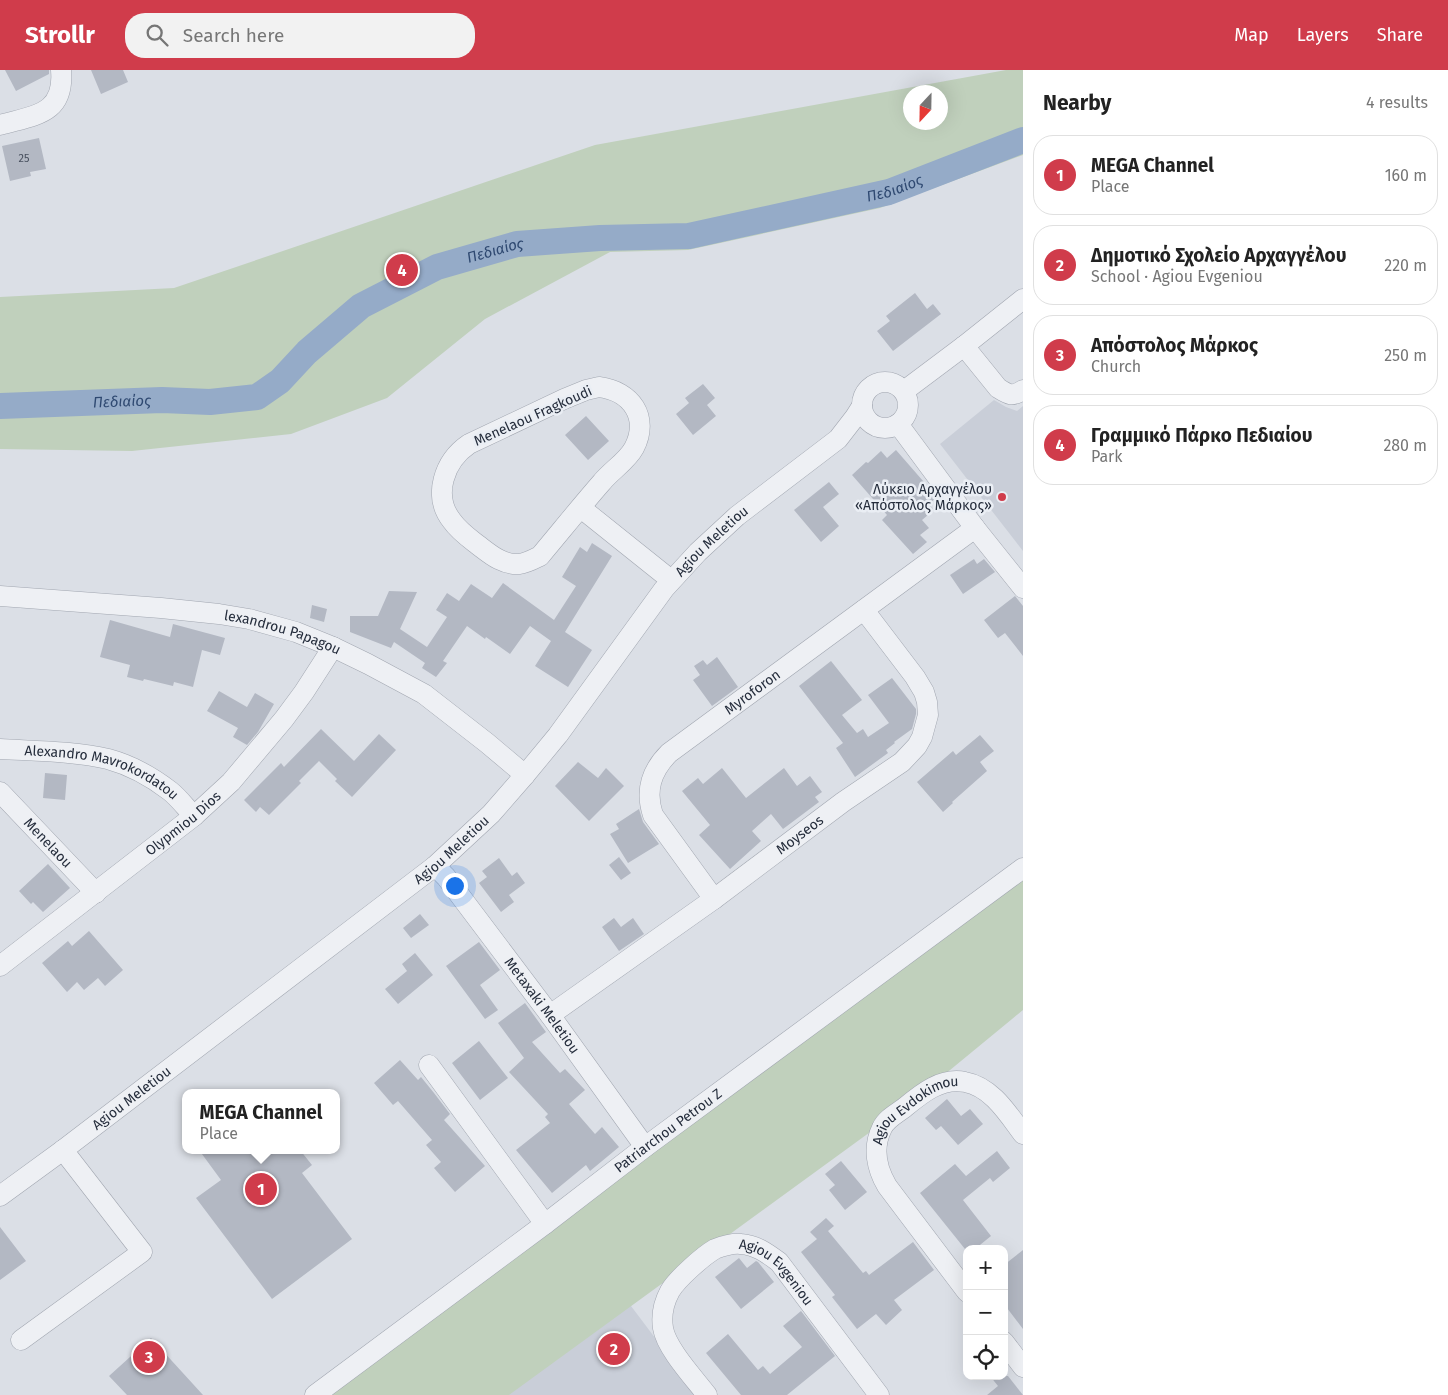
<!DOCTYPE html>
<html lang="en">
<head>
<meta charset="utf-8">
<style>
  :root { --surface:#fff; --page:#f2f2f2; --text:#222; --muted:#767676; --line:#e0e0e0; --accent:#d03c4b }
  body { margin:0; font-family:"Fira Sans",sans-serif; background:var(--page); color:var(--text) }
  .controls { position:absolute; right:15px; bottom:15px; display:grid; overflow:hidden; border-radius:10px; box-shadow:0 5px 20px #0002 }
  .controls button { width:45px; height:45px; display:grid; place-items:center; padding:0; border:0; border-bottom:1px solid var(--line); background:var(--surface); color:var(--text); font:25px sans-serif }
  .compass { position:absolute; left:903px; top:15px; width:45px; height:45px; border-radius:50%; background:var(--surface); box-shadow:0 5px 20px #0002; rotate:202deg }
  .you { position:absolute; left:454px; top:815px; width:18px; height:18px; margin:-12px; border:4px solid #fff; border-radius:50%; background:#1a73e8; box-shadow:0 0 0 8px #1a73e833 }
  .badge { display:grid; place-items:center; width:32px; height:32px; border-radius:50%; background:var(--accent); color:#fff; font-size:16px; font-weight:700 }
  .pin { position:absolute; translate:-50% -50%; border:2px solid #fff; box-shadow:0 1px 5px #0006 }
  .popup { position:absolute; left:182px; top:1019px; width:158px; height:65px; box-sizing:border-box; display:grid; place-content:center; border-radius:10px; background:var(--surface); filter:drop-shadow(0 1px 4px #0005); font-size:16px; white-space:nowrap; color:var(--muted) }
  .popup b { font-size:19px; color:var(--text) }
  .popup::after { content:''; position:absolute; left:50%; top:100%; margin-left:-10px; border:10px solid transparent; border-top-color:var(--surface) }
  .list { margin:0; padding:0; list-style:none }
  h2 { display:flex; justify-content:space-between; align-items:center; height:65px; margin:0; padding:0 20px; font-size:21px }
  h2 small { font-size:16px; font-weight:400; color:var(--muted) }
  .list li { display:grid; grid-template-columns:32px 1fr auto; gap:15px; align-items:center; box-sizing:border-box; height:80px; margin:0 10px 10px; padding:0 10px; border:1px solid var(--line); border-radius:20px }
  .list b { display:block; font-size:19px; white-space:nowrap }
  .list p { margin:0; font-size:16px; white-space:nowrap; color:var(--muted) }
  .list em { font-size:16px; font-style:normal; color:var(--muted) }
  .icon { flex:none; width:28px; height:28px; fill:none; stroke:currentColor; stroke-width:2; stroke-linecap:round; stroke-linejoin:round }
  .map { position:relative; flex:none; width:1023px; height:1325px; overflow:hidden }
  header { display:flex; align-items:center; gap:30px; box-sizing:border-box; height:70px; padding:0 25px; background:var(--accent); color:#fff }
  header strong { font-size:24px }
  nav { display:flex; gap:28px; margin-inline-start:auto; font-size:18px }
  .search { width:350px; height:45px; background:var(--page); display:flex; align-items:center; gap:12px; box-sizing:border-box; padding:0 18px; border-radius:20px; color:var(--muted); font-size:19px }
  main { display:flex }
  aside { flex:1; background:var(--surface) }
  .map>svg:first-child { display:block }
  .built { fill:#c9ced8 }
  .green { fill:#c0d0bc; fill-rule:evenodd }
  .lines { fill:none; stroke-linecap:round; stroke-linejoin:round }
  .river { stroke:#95abc8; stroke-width:26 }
  .building { fill:#b3b8c3 }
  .minor-casing { stroke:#a1a6b0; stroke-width:21 }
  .minor { stroke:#eef0f4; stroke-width:20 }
  .poi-dot { fill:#d03c4b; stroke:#eaeef4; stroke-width:2 }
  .labels { text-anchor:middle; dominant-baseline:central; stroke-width:5; stroke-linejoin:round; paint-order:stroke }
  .number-label { font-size:11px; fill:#48505e }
  .street-label { font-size:14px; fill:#252d3c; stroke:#eaeef4 }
  .poi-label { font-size:14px; fill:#252d3c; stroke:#eaeef4; text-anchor:end }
  .water-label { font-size:15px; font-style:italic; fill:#2f4971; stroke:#eaeef4 }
</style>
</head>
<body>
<header>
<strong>Strollr</strong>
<div class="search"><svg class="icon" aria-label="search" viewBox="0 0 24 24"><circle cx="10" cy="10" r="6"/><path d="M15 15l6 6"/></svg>Search here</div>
<nav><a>Map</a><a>Layers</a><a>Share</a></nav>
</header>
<main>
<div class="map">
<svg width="1023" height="1325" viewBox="0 0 1023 1325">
  <rect width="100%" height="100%" fill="#dbdfe6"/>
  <!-- built -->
  <path class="built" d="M 994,330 L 1006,337 L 1017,341 L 1023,336 L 1023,481 L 940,374 Z
    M 628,1232 L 698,1325 L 502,1325 Z"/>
  <!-- green -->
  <path class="green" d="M 1006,0 L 1023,0 L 1023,85 L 880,138 L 688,180 L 610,182 L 485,249 L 387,328 L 291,364 L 132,381 L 0,379 L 0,227 L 174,218 L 595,75 ZM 911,22 L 941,22 L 941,52 L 911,52 Z
    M 1023,809 L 1023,940 L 910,1033 L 509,1325 L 311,1325 Z"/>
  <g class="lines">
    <!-- river -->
    <path class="river" id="s1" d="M 0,336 L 162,330 L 210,332 L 257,327 L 280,311 L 307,282 L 361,236 L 437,197 L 517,174 L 600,168 L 689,166 L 889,122 L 1023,70"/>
  </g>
  <!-- building -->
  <path class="building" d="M 5,0 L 49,0 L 49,4 L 16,21 Z
    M 91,0 L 123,0 L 128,12 L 101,24 Z
    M 39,68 L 46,99 L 30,102 L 31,106 L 10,111 L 2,76 Z
    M 915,223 L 927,239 L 933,234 L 941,244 L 893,281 L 877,261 L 890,251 L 886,246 Z
    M 703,314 L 715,328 L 707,335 L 716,346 L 693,365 L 676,344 L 689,333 L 685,328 Z
    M 586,346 L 609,371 L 588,390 L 565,365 Z
    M 896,380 L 937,427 L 929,434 L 934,440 L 922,450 L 929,458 L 920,465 L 927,472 L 913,484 L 882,450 L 887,445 L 852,405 L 866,392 L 868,393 L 881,381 L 887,388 Z
    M 829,412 L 839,424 L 823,437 L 839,456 L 821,472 L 794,440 Z
    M 592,473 L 612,486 L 565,562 L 592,580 L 568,617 L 535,596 L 551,571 L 530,556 L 510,584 L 486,567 L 485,569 L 467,556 L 443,591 L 447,593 L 436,607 L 422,598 L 425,593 L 394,572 L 391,578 L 350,562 L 350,546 L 378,546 L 389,521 L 417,522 L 400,559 L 427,577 L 447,547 L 436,540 L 447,523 L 459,531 L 471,514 L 492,528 L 503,513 L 554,550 L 576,516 L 562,507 L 580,477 L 587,482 Z
    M 974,489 L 977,494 L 984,489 L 995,502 L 963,524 L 950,505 Z
    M 1015,526 L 1023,536 L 1023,586 L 1005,563 L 998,568 L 984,550 Z
    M 312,535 L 327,539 L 324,552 L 310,548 Z
    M 110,550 L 170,567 L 173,554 L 225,568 L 220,585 L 202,580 L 193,617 L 174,612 L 173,616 L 144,609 L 143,611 L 127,607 L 130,595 L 100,587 Z
    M 717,587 L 738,617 L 712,636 L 693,610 L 700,605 L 694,596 L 703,590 L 707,595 Z
    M 831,591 L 862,630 L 842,645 L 857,663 L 863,659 L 868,667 L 889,653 L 868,625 L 892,608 L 916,639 L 916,644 L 912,659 L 894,672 L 895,673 L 886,680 L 888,683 L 855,707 L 836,678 L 843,673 L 799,616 Z
    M 219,621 L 247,637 L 255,623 L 274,634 L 258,662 L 247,675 L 233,667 L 238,658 L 207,641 Z
    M 321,659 L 354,691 L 379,664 L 396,680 L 352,727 L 335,711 L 337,709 L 319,691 L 299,711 L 301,713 L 269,745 L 260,737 L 256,742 L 244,730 L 281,693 L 284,697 Z
    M 980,665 L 994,681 L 980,692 L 987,701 L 952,732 L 953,733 L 943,742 L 917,712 L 953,681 L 956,685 Z
    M 578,692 L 598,708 L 606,698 L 624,716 L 589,751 L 555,716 Z
    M 722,698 L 746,728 L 784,698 L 797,716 L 810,706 L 822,722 L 815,727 L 819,732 L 783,759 L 771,744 L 752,761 L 761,771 L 730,799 L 699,765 L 710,755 L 682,721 L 698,708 L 703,714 Z
    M 45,703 L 67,705 L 65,730 L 43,728 Z
    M 639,739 L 643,752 L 659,774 L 628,793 L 610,764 L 619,759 L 616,754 Z
    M 619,787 L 631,803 L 621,810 L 609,795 Z
    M 499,788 L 512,806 L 517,802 L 525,813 L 509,825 L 514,832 L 501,842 L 479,813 L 487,807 L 482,801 Z
    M 48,794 L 70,818 L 43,842 L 33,832 L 31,834 L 19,821 Z
    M 420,844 L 429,855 L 411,868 L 403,858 Z
    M 614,848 L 621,857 L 633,848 L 644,864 L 619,881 L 602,857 Z
    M 89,861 L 123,900 L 105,916 L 98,908 L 84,920 L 77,912 L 67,922 L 42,893 L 68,871 L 72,876 Z
    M 479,872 L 500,900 L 480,915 L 498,940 L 485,949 L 446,896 Z
    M 415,883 L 433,905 L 398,934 L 385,919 L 407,901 L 402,894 Z
    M 525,933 L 546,962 L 532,972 L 560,1003 L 565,999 L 585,1020 L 569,1034 L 595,1064 L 602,1057 L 619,1077 L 590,1101 L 586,1095 L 552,1123 L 516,1080 L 550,1053 L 545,1047 L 548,1044 L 509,1002 L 524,988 L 498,953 Z
    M 479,971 L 508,1008 L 480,1030 L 452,993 Z
    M 400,990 L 418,1010 L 421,1007 L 434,1023 L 450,1044 L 444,1050 L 485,1096 L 455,1122 L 434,1098 L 441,1092 L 426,1075 L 432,1070 L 398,1031 L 393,1035 L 374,1013 Z
    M 947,1029 L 961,1046 L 970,1039 L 983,1054 L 958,1075 L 941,1056 L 936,1060 L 925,1048 Z
    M 199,1080 L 300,1080 L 312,1095 L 302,1103 L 352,1169 L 272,1229 L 196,1128 L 221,1110 Z
    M 997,1081 L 1010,1098 L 993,1112 L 990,1108 L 963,1130 L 991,1166 L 975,1179 L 965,1179 L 920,1123 L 955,1094 L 966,1106 Z
    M 841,1091 L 867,1122 L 845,1140 L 829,1120 L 835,1115 L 825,1104 Z
    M 826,1148 L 834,1156 L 828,1161 L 863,1203 L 866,1201 L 869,1205 L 913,1172 L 934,1200 L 894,1230 L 902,1240 L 886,1255 L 876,1244 L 857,1259 L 832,1227 L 835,1225 L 801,1182 L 817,1169 L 810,1162 Z
    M 0,1157 L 26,1191 L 0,1210 Z
    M 1023,1180 L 1023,1259 L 1004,1234 L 1004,1195 Z
    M 739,1188 L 747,1198 L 756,1191 L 758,1192 L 774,1212 L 741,1239 L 715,1207 Z
    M 801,1241 L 835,1286 L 787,1325 L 741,1325 L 706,1283 L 728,1264 L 758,1300 L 763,1296 L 770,1304 L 802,1277 L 783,1256 Z
    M 151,1268 L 203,1325 L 127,1325 L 109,1306 Z
    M 990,1306 L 1008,1306 L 1023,1325 L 987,1325 L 998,1316 Z"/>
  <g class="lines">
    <defs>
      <g id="minor">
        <path d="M 0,55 C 34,45 65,45 61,0"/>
        <path d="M 964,276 L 998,318 C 1009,325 1012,327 1023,320"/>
        <circle cx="885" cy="335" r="23"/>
        <path d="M 599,317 C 631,321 650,347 634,378 C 627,391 612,400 602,412 C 581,436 561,461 540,486 C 534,489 527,493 519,494 C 502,495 490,484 478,475 C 469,468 459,461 452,451 C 432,426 444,391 469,374 L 564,329 L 586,320 Z"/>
        <path d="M 904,321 L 964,276 L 1023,229"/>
        <path d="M 898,354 L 975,458 L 1023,518"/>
        <path d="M 581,438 L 671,510"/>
        <path id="s2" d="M 0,526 L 161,538 L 219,544 L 249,549 L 296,562 L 333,577 L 368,594 L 424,624 L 487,673 L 525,705"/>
        <path id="s3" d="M 0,679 C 34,681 75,681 108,689 C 130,695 152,707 170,721 C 179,728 186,738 194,746"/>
        <path id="s4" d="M 0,722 L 96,823"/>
        <path id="s5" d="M 435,796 L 446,807 L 550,945 L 645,1077"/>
        <path id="s6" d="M 714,829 L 653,745 C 645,721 651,701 669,683 L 975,458"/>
        <path id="s7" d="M 0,896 L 194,746 L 231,712 L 284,649 L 304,622 L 333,577"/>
        <path id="s8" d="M 550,945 L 714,829 L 843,732 L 902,692 L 917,676 L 922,667 L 928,645 L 927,632 L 924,622 L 915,607 L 864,540"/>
        <path d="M 429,995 L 545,1154"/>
        <path id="s9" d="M 0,1126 L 63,1080 L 435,796 L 491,744 L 525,705 L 558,665 L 664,519 L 698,482 L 737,446 L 838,369 L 855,347 L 862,336"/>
        <path id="s10" d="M 967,1222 L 887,1116 C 877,1099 872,1078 882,1058 C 886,1049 896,1044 904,1038 C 921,1024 941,1007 965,1012 C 992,1017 1008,1044 1023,1064"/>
        <path d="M 21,1270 L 142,1182 L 63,1080"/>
        <path d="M 1004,1272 L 1023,1297"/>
        <path id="s11" d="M 315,1325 L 545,1154 L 645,1077 L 1023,798"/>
        <path id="s12" d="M 707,1325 C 694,1308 666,1278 663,1258 C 661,1245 664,1232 670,1221 C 677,1209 703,1186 715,1179 C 723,1176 733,1173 741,1174 C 756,1175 767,1183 779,1192 L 879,1325"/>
      </g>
    </defs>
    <!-- minor casing -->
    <use href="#minor" class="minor-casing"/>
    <!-- minor -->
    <use href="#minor" class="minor"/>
  </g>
  <!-- markers -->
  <circle class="poi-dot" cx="1002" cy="427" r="5"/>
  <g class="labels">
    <!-- number labels -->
    <g class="number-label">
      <text x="24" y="88">25</text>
    </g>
    <!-- street labels -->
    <g class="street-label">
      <text transform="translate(533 346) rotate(-24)">Menelaou Fragkoudi</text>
      <text stroke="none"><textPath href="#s9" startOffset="974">Agiou Meletiou</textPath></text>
      <text stroke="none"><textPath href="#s2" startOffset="286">lexandrou Papagou</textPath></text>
      <text stroke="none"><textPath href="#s6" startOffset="275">Myroforon</textPath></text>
      <text stroke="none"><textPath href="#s3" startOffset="106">Alexandro Mavrokordatou</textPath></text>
      <text stroke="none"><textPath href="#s7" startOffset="232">Olypmiou Dios</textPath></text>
      <text stroke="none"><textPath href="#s8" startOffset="308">Moyseos</textPath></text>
      <text stroke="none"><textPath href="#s4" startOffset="70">Menelaou</textPath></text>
      <text stroke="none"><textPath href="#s9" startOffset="569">Agiou Meletiou</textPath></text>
      <text stroke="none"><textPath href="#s5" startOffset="176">Metaxaki Meletiou</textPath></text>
      <text stroke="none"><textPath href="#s9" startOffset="164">Agiou Meletiou</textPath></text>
      <text stroke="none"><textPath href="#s10" startOffset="231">Agiou Evdokimou</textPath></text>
      <text stroke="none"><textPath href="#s11" startOffset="441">Patriarchou Petrou Z</textPath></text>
      <text stroke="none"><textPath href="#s12" startOffset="254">Agiou Evgeniou</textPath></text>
    </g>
    <!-- poi labels -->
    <g class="poi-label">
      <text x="992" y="419">Λύκειο Αρχαγγέλου<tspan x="992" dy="16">«Απόστολος Μάρκος»</tspan></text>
    </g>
    <!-- water labels -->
    <g class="water-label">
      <text stroke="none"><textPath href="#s1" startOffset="948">Πεδιαίος</textPath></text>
      <text stroke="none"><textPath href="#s1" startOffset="542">Πεδιαίος</textPath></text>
      <text stroke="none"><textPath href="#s1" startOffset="122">Πεδιαίος</textPath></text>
    </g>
  </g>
</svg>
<div class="controls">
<button>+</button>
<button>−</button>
<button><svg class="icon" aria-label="locate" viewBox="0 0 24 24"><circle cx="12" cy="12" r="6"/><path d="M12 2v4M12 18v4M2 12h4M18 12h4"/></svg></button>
</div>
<svg class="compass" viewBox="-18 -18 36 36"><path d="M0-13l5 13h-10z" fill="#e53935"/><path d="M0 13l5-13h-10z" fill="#767676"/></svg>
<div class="you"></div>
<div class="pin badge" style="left:261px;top:1119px">1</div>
<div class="popup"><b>MEGA Channel</b>Place</div>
<div class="pin badge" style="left:614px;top:1279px">2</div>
<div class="pin badge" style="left:149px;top:1287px">3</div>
<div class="pin badge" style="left:402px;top:200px">4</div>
</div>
<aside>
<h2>Nearby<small>4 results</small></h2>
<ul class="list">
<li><span class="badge">1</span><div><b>MEGA Channel</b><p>Place</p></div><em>160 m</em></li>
<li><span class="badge">2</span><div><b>Δημοτικό Σχολείο Αρχαγγέλου</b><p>School · Agiou Evgeniou</p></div><em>220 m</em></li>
<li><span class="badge">3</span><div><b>Απόστολος Μάρκος</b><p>Church</p></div><em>250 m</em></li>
<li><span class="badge">4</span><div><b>Γραμμικό Πάρκο Πεδιαίου</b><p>Park</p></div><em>280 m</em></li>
</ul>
</aside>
</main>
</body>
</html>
